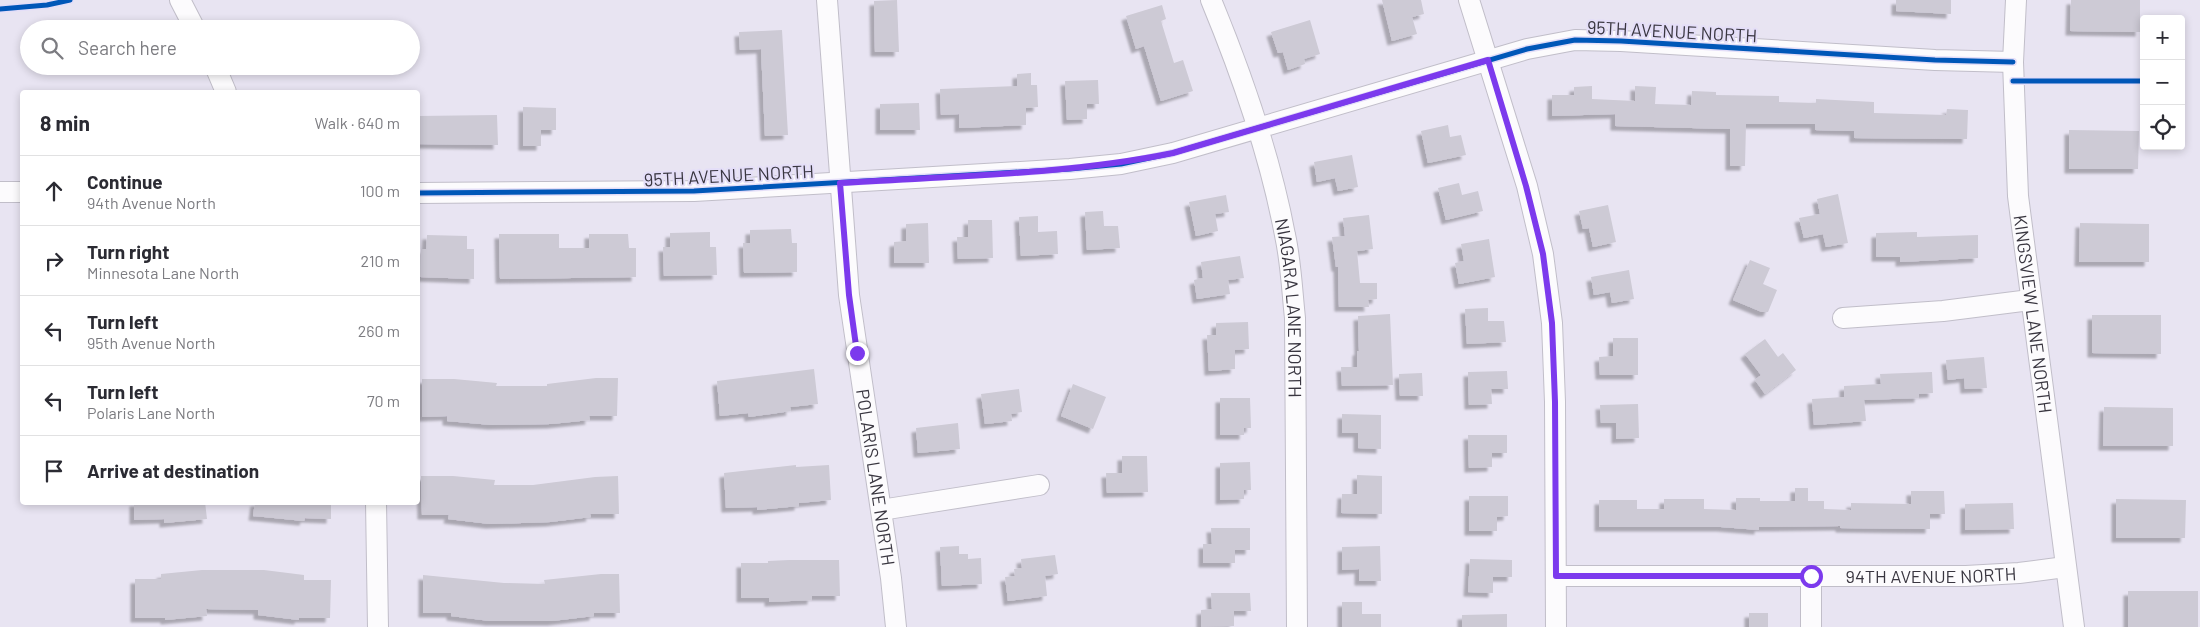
<!DOCTYPE html>
<html lang="en">
<head>
<meta charset="utf-8">
<style>
  :root { --surface:#fff; --page:#f7f7f7; --text:#2b2b33; --muted:#7c7c81; --line:#e1e1e2 }
  body { margin:0; font-family:Barlow,sans-serif; background:var(--page); color:var(--text) }
  .controls { position:absolute; right:15px; top:15px; display:grid; overflow:hidden; border-radius:5px; box-shadow:0 2px 8px #0003 }
  .controls button { width:45px; height:45px; display:grid; place-items:center; padding:0; border:0; border-bottom:1px solid var(--line); background:var(--surface); color:var(--text); font:25px sans-serif }
  .stop { position:absolute; width:15px; height:15px; margin:-11px; border:4px solid #7c3aed; border-radius:50%; background:#fff }
  .stop.end { background:#7c3aed; border-color:#fff; box-shadow:0 1px 5px #0008 }
  .list { margin:0; padding:0; list-style:none }
  h2 { display:flex; justify-content:space-between; align-items:center; height:65px; margin:0; padding:0 20px; font-size:21px }
  h2 small { font-size:16px; font-weight:400; color:var(--muted) }
  .list li { display:grid; grid-template-columns:32px 1fr auto; gap:15px; align-items:center; box-sizing:border-box; height:70px; padding:0 20px; border-top:1px solid var(--line) }
  .list b { display:block; font-size:19px; white-space:nowrap }
  .list p { margin:0; font-size:16px; white-space:nowrap; color:var(--muted) }
  .list em { font-size:16px; font-style:normal; color:var(--muted) }
  .icon { flex:none; width:28px; height:28px; fill:none; stroke:currentColor; stroke-width:2; stroke-linecap:round; stroke-linejoin:round }
  .map { position:relative; flex:none; width:2200px; height:627px; overflow:hidden }
  .search { position:absolute; background:var(--surface); box-shadow:0 2px 8px #0003; left:20px; top:20px; width:400px; height:55px; display:flex; align-items:center; gap:12px; box-sizing:border-box; padding:0 18px; border-radius:28px; color:var(--muted); font-size:19px }
  .panel { position:absolute; background:var(--surface); box-shadow:0 2px 8px #0003; left:20px; top:90px; width:400px; height:415px; border-radius:5px }
  .map>svg:first-child { display:block }
  .building { fill:#cdcad5; filter:url(#shadow) }
  .lines { fill:none; stroke-linecap:round; stroke-linejoin:round }
  .minor-casing { stroke:#c1bec9; stroke-width:22 }
  .minor { stroke:#fcfbfd; stroke-width:20 }
  .cycleway-casing { stroke:#e4def8; stroke-width:8 }
  .cycleway { stroke:#0057b8; stroke-width:5 }
  .route { stroke:#7c3aed; stroke-width:6 }
  .labels { text-anchor:middle; dominant-baseline:central; stroke-width:4; stroke-linejoin:round; paint-order:stroke }
  .street-label { font-size:18px; fill:#393640; stroke:#e4def8 }
</style>
</head>
<body>
<div class="map">
<svg width="2200" height="627" viewBox="0 0 2200 627">
  <defs>
    <filter id="shadow"><feDropShadow dx="-4.5" dy="4.5" stdDeviation="1" flood-color="#0004"/></filter>
  </defs>
  <rect width="100%" height="100%" fill="#e8e4f2"/>
  <!-- building -->
  <path class="building" d="M 897,0 L 899,52 L 875,52 L 874,1 Z
    M 1382,0 L 1421,0 L 1424,14 L 1412,17 L 1417,34 L 1392,41 Z
    M 1896,0 L 1951,0 L 1951,14 L 1896,11 Z
    M 2071,0 L 2140,0 L 2140,32 L 2070,31 Z
    M 1162,5 L 1166,19 L 1161,21 L 1174,63 L 1183,60 L 1193,91 L 1161,101 L 1144,46 L 1136,49 L 1126,16 Z
    M 1310,20 L 1320,54 L 1304,59 L 1305,64 L 1288,70 L 1283,52 L 1278,53 L 1271,32 Z
    M 782,30 L 788,135 L 765,136 L 761,49 L 740,50 L 739,32 Z
    M 1031,73 L 1031,85 L 1037,85 L 1038,107 L 1026,108 L 1026,125 L 959,128 L 959,114 L 941,115 L 940,89 L 1017,86 L 1017,74 Z
    M 1098,80 L 1099,104 L 1087,104 L 1087,119 L 1067,120 L 1065,81 Z
    M 1592,86 L 1592,99 L 1635,101 L 1635,86 L 1656,87 L 1655,104 L 1691,105 L 1692,91 L 1716,92 L 1716,95 L 1779,96 L 1779,102 L 1816,103 L 1816,99 L 1874,102 L 1874,113 L 1946,115 L 1947,109 L 1968,110 L 1967,139 L 1854,138 L 1854,131 L 1815,130 L 1815,124 L 1746,124 L 1745,166 L 1730,166 L 1730,129 L 1615,126 L 1615,114 L 1552,116 L 1552,95 L 1574,95 L 1574,87 Z
    M 919,103 L 920,130 L 880,130 L 880,104 Z
    M 523,107 L 556,108 L 556,130 L 541,130 L 541,146 L 523,146 Z
    M 497,115 L 498,145 L 418,144 L 418,116 Z
    M 1448,125 L 1450,137 L 1461,135 L 1466,155 L 1428,163 L 1421,131 Z
    M 2069,130 L 2139,131 L 2138,169 L 2069,169 Z
    M 1352,155 L 1358,187 L 1338,191 L 1335,178 L 1317,182 L 1314,162 Z
    M 1459,183 L 1462,195 L 1478,191 L 1483,211 L 1446,220 L 1438,188 Z
    M 1838,194 L 1848,243 L 1826,247 L 1823,234 L 1804,238 L 1799,218 L 1820,214 L 1817,199 Z
    M 1226,195 L 1229,212 L 1215,214 L 1218,231 L 1196,236 L 1189,202 Z
    M 1608,205 L 1616,242 L 1593,247 L 1589,228 L 1583,229 L 1579,211 Z
    M 1103,211 L 1104,226 L 1118,226 L 1120,248 L 1087,250 L 1085,212 Z
    M 1369,215 L 1373,249 L 1357,251 L 1360,283 L 1377,283 L 1377,299 L 1368,300 L 1369,307 L 1339,307 L 1338,267 L 1336,267 L 1332,237 L 1345,236 L 1343,218 Z
    M 1038,216 L 1038,232 L 1057,231 L 1058,254 L 1021,256 L 1019,217 Z
    M 968,220 L 992,220 L 993,258 L 958,259 L 957,237 L 968,237 Z
    M 928,223 L 929,263 L 894,263 L 894,242 L 906,241 L 906,224 Z
    M 2080,223 L 2149,224 L 2149,262 L 2079,262 Z
    M 791,229 L 792,243 L 797,243 L 797,272 L 744,273 L 743,243 L 750,243 L 750,230 Z
    M 710,232 L 710,247 L 716,247 L 717,275 L 664,276 L 663,247 L 670,247 L 670,233 Z
    M 1917,232 L 1917,237 L 1978,235 L 1978,258 L 1900,262 L 1900,257 L 1876,257 L 1876,233 Z
    M 499,234 L 559,234 L 559,248 L 589,248 L 589,234 L 628,234 L 629,248 L 636,248 L 636,277 L 500,279 Z
    M 427,235 L 467,236 L 467,249 L 474,249 L 474,279 L 420,277 L 421,249 L 426,249 Z
    M 1489,239 L 1495,277 L 1459,284 L 1455,263 L 1464,261 L 1461,244 Z
    M 1240,256 L 1244,278 L 1228,280 L 1230,294 L 1197,299 L 1194,280 L 1203,278 L 1201,262 Z
    M 1750,260 L 1770,268 L 1763,284 L 1777,290 L 1768,312 L 1762,312 L 1733,300 Z
    M 1629,270 L 1634,299 L 1612,303 L 1610,292 L 1594,295 L 1591,277 Z
    M 1488,308 L 1488,321 L 1504,321 L 1506,342 L 1467,344 L 1465,309 Z
    M 1390,314 L 1393,385 L 1342,386 L 1341,367 L 1357,367 L 1357,351 L 1359,351 L 1358,316 Z
    M 2092,315 L 2161,315 L 2161,354 L 2092,353 Z
    M 1248,322 L 1249,349 L 1235,350 L 1235,369 L 1209,371 L 1207,335 L 1216,335 L 1216,323 Z
    M 1613,338 L 1638,338 L 1638,375 L 1600,375 L 1599,357 L 1613,356 Z
    M 1765,339 L 1778,357 L 1783,353 L 1796,370 L 1765,394 L 1755,380 L 1761,375 L 1745,354 Z
    M 1984,357 L 1987,388 L 1965,389 L 1964,378 L 1948,380 L 1946,360 Z
    M 814,369 L 818,404 L 790,407 L 791,411 L 749,417 L 748,413 L 720,416 L 717,381 Z
    M 1507,371 L 1508,389 L 1491,389 L 1492,404 L 1469,405 L 1468,372 Z
    M 1932,372 L 1933,393 L 1919,394 L 1919,398 L 1864,400 L 1866,421 L 1814,425 L 1812,399 L 1844,397 L 1844,386 L 1881,384 L 1880,374 Z
    M 1422,373 L 1423,396 L 1400,396 L 1399,374 Z
    M 596,378 L 618,378 L 617,416 L 589,416 L 590,420 L 551,424 L 492,425 L 447,421 L 447,416 L 422,417 L 422,379 L 454,379 L 497,383 L 496,386 L 547,386 L 547,384 Z
    M 1073,384 L 1106,397 L 1093,429 L 1061,416 Z
    M 1019,389 L 1022,412 L 1011,414 L 1012,421 L 985,424 L 981,394 Z
    M 1220,398 L 1250,398 L 1251,428 L 1244,428 L 1244,435 L 1220,435 Z
    M 1638,404 L 1639,438 L 1616,439 L 1616,423 L 1601,423 L 1600,405 Z
    M 2104,407 L 2173,408 L 2173,446 L 2103,446 Z
    M 1342,414 L 1381,415 L 1381,449 L 1358,448 L 1358,433 L 1342,433 Z
    M 958,423 L 960,449 L 918,453 L 916,428 Z
    M 1468,435 L 1507,435 L 1507,453 L 1492,453 L 1492,467 L 1469,468 Z
    M 1122,456 L 1147,456 L 1148,492 L 1107,493 L 1106,473 L 1122,473 Z
    M 1250,462 L 1251,490 L 1244,490 L 1244,499 L 1220,500 L 1220,463 Z
    M 796,465 L 796,467 L 829,465 L 831,500 L 799,503 L 799,506 L 757,510 L 757,507 L 726,508 L 724,473 Z
    M 1357,475 L 1382,476 L 1382,514 L 1341,513 L 1342,494 L 1357,494 Z
    M 421,476 L 453,476 L 495,480 L 494,485 L 533,485 L 595,477 L 618,476 L 619,514 L 590,514 L 591,517 L 550,522 L 490,524 L 448,519 L 449,515 L 422,515 Z
    M 1795,488 L 1808,488 L 1808,501 L 1824,501 L 1824,509 L 1851,510 L 1851,503 L 1911,504 L 1911,491 L 1944,491 L 1945,514 L 1930,514 L 1930,529 L 1840,528 L 1840,526 L 1759,527 L 1759,530 L 1721,527 L 1599,527 L 1599,500 L 1637,500 L 1637,509 L 1664,509 L 1664,499 L 1704,499 L 1704,509 L 1736,510 L 1736,498 L 1760,498 L 1760,501 L 1795,501 Z
    M 1469,496 L 1508,496 L 1508,516 L 1497,517 L 1497,531 L 1469,531 Z
    M 2116,499 L 2186,500 L 2185,538 L 2116,538 Z
    M 134,502 L 205,502 L 207,519 L 164,523 L 164,519 L 134,520 Z
    M 255,502 L 331,502 L 331,519 L 305,518 L 304,521 L 253,516 Z
    M 2013,503 L 2014,529 L 1965,530 L 1965,504 Z
    M 1211,528 L 1250,528 L 1250,550 L 1235,550 L 1235,563 L 1203,563 L 1203,544 L 1212,544 Z
    M 959,546 L 959,554 L 968,554 L 968,559 L 981,558 L 982,584 L 942,586 L 940,547 Z
    M 1380,546 L 1381,581 L 1359,581 L 1359,569 L 1342,570 L 1342,547 Z
    M 1055,555 L 1058,574 L 1045,576 L 1047,596 L 1008,601 L 1005,577 L 1015,576 L 1014,569 L 1022,568 L 1021,559 Z
    M 1470,559 L 1512,560 L 1512,577 L 1493,577 L 1493,593 L 1468,592 Z
    M 789,560 L 839,560 L 840,596 L 812,596 L 812,600 L 769,602 L 769,598 L 741,598 L 741,563 L 768,563 L 768,561 Z
    M 202,570 L 264,570 L 304,575 L 304,580 L 331,580 L 330,618 L 299,618 L 299,620 L 258,615 L 258,610 L 206,609 L 207,616 L 165,620 L 165,618 L 135,618 L 135,579 L 161,579 L 161,574 Z
    M 601,574 L 619,574 L 620,613 L 594,613 L 594,616 L 552,621 L 490,621 L 451,616 L 451,613 L 423,613 L 423,575 L 504,583 L 545,584 L 544,580 Z
    M 2128,591 L 2198,591 L 2198,627 L 2128,627 Z
    M 1211,593 L 1250,593 L 1251,611 L 1234,611 L 1234,626 L 1201,627 L 1201,610 L 1212,609 Z
    M 1342,602 L 1362,602 L 1362,614 L 1381,614 L 1381,627 L 1342,627 Z
    M 1749,613 L 1768,613 L 1768,627 L 1749,627 Z
    M 1507,614 L 1507,627 L 1462,627 L 1462,615 Z"/>
  <g class="lines">
    <defs>
      <g id="minor">
        <path d="M 180,0 L 195,29"/>
        <path id="s1" d="M 827,0 L 849,295 L 891,578 L 896,627"/>
        <path id="s2" d="M 1211,0 C 1242,75 1270,155 1285,235 C 1291,262 1292,291 1295,318 L 1297,627"/>
        <path d="M 1469,0 L 1527,186 L 1543,254 L 1552,323 L 1555,402 L 1556,627"/>
        <path id="s3" d="M 2016,0 L 2013,62 L 2018,196 L 2074,627"/>
        <path d="M 215,66 L 226,92"/>
        <path d="M 0,192 L 22,192"/>
        <path d="M 418,193 L 694,191 L 1070,169 L 1121,164 L 1173,153 L 1527,49 L 1575,40 L 1621,41 L 1935,60 L 2013,62"/>
        <path d="M 1843,318 L 1943,311 L 2030,300"/>
        <path d="M 376,502 L 378,627"/>
        <path d="M 881,510 L 1039,485"/>
        <path id="s4" d="M 1556,576 L 1966,576 L 2019,573 L 2065,567"/>
        <path d="M 1811,576 L 1811,627"/>
      </g>
    </defs>
    <!-- minor casing -->
    <use href="#minor" class="minor-casing"/>
    <!-- minor -->
    <use href="#minor" class="minor"/>
    <defs>
      <path id="cycleway" d="M 0,9 L 47,5 L 70,0
        M 2013,81 L 2144,81
        M 418,193 L 694,191 L 1070,169 L 1121,164 L 1173,153 L 1527,49 L 1575,40 L 1621,41 L 1935,60 L 2013,62"/>
    </defs>
    <!-- cycleway casing -->
    <use href="#cycleway" class="cycleway-casing"/>
    <!-- cycleway -->
    <use href="#cycleway" class="cycleway"/>
  </g>
  <g class="lines">
    <!-- route -->
    <path class="route" d="M 857,353 L 849,295 L 840,183 C 951,176 1064,175 1173,153 L 1488,60 L 1526,186 L 1543,254 L 1552,323 L 1555,402 L 1556,576 L 1811,576"/>
  </g>
  <g class="labels">
    <!-- street labels -->
    <g class="street-label">
      <text transform="translate(1672 31) rotate(3)">95TH AVENUE NORTH</text>
      <text transform="translate(729 175) rotate(-3)">95TH AVENUE NORTH</text>
      <text stroke="none"><textPath href="#s2" startOffset="320">NIAGARA LANE NORTH</textPath></text>
      <text stroke="none"><textPath href="#s3" startOffset="315">KINGSVIEW LANE NORTH</textPath></text>
      <text stroke="none"><textPath href="#s1" startOffset="480">POLARIS LANE NORTH</textPath></text>
      <text stroke="none"><textPath href="#s4" startOffset="375">94TH AVENUE NORTH</textPath></text>
    </g>
  </g>
</svg>
<div class="controls">
<button>+</button>
<button>−</button>
<button><svg class="icon" aria-label="locate" viewBox="0 0 24 24"><circle cx="12" cy="12" r="6"/><path d="M12 2v4M12 18v4M2 12h4M18 12h4"/></svg></button>
</div>
<div class="stop" style="left:1811px;top:576px"></div>
<div class="stop end" style="left:857px;top:353px"></div>
<div class="search"><svg class="icon" aria-label="search" viewBox="0 0 24 24"><circle cx="10" cy="10" r="6"/><path d="M15 15l6 6"/></svg>Search here</div>
<section class="panel">
<h2>8 min<small>Walk · 640 m</small></h2>
<ul class="list">
<li><svg class="icon" aria-label="ahead" viewBox="0 0 24 24"><path d="M12 20V5M6 11l6-6 6 6"/></svg><div><b>Continue</b><p>94th Avenue North</p></div><em>100 m</em></li>
<li><svg class="icon" aria-label="right" viewBox="0 0 24 24"><path d="M7 20v-9h11M14 6l5 5-5 5"/></svg><div><b>Turn right</b><p>Minnesota Lane North</p></div><em>210 m</em></li>
<li><svg class="icon" aria-label="left" viewBox="0 0 24 24"><path d="M17 20v-9H6M10 6l-5 5 5 5"/></svg><div><b>Turn left</b><p>95th Avenue North</p></div><em>260 m</em></li>
<li><svg class="icon" aria-label="left" viewBox="0 0 24 24"><path d="M17 20v-9H6M10 6l-5 5 5 5"/></svg><div><b>Turn left</b><p>Polaris Lane North</p></div><em>70 m</em></li>
<li><svg class="icon" aria-label="arrive" viewBox="0 0 24 24"><path d="M6 21V4h12l-3 4 3 4H6"/></svg><div><b>Arrive at destination</b></div></li>
</ul>
</section>
</div>
</body>
</html>
